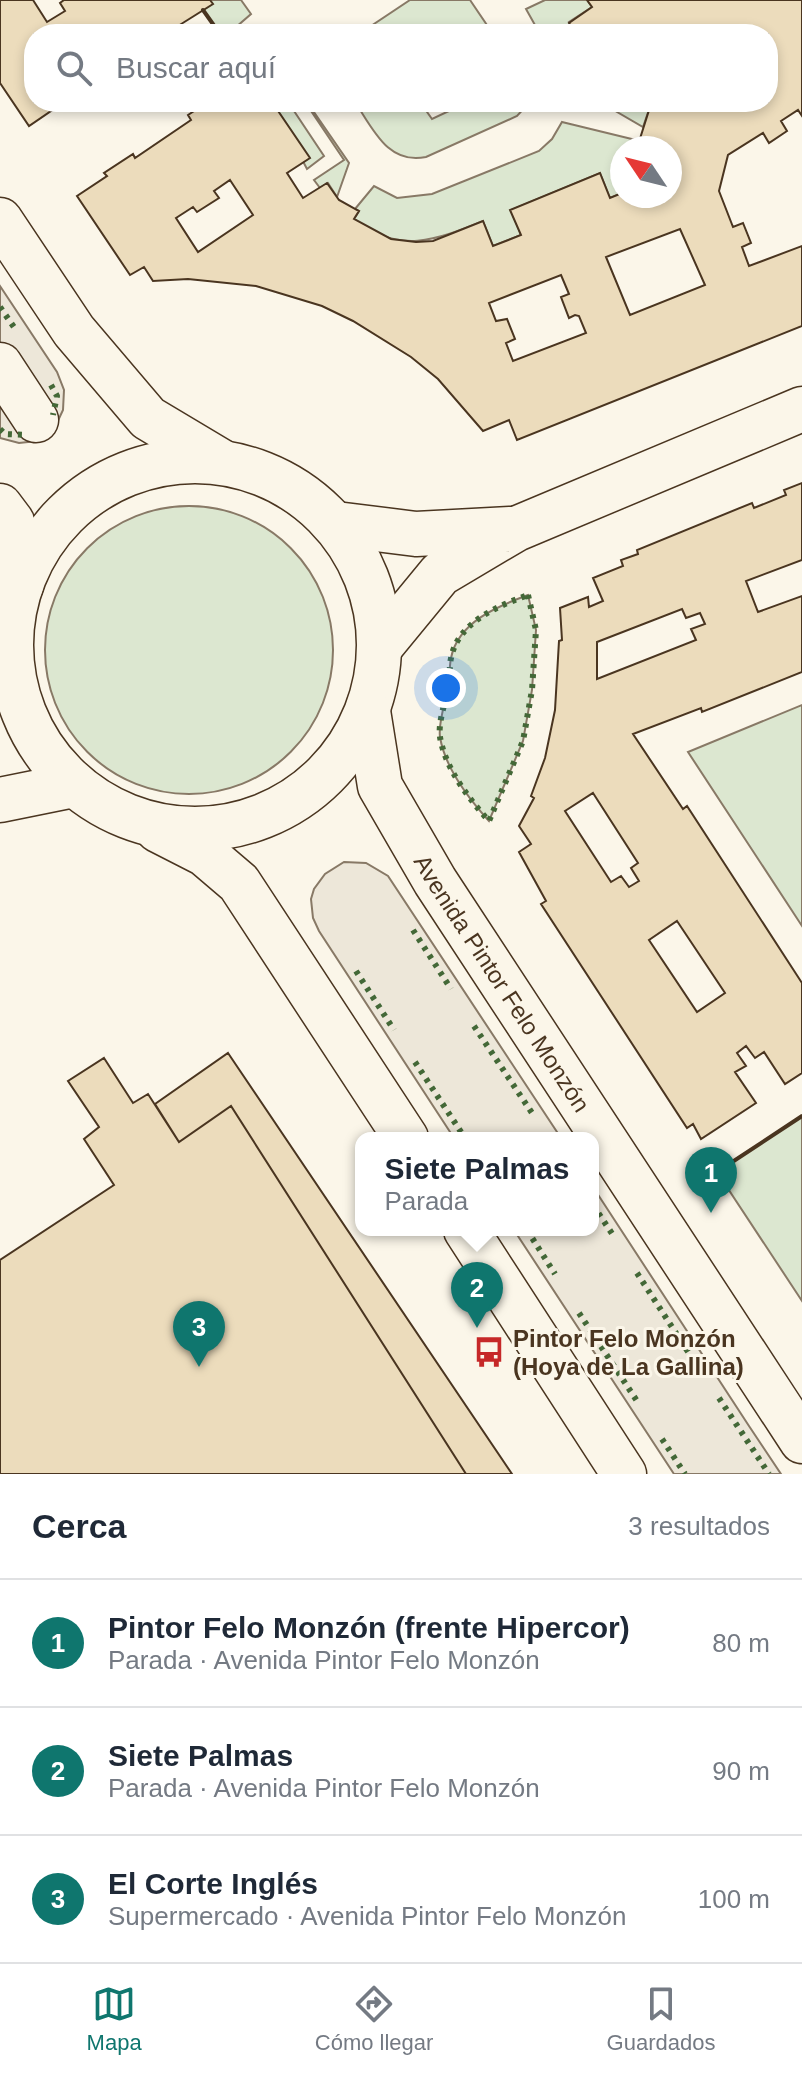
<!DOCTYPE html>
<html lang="es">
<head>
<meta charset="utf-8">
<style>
  :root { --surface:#fff; --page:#f2f2f3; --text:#1f2937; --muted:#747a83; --line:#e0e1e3; --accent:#0f766e }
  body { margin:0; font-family:Helvetica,sans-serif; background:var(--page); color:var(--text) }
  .compass { position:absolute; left:610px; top:136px; width:72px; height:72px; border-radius:50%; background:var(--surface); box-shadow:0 4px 12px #0003; rotate:305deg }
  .you { position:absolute; left:446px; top:688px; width:28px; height:28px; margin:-20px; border:6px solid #fff; border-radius:50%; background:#1a73e8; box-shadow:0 0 0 12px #1a73e833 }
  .badge { display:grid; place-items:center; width:52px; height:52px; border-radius:50%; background:var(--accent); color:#fff; font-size:26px; font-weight:700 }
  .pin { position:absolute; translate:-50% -66px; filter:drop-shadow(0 2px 4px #0008) }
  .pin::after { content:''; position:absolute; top:42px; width:28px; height:24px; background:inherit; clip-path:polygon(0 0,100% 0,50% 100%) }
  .popup { position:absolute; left:355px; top:1132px; width:244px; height:104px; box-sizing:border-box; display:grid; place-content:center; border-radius:16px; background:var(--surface); filter:drop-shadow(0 2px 6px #0005); font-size:26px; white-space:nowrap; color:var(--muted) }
  .popup b { font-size:30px; color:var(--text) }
  .popup::after { content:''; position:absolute; left:50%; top:100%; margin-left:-16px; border:16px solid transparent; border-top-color:var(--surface) }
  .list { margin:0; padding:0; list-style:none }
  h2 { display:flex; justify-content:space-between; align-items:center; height:104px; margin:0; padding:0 32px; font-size:34px }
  h2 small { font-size:26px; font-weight:400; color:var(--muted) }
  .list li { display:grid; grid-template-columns:52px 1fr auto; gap:24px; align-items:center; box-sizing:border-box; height:128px; padding:0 32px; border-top:2px solid var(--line) }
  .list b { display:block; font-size:30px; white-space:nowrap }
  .list p { margin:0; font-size:26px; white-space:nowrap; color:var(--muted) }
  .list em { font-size:26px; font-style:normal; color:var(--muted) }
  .icon { flex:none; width:44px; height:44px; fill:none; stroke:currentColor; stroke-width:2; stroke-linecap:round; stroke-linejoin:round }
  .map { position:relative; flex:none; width:802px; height:1474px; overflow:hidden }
  .search { position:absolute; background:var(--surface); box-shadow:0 4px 12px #0003; left:24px; right:24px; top:24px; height:88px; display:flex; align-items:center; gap:20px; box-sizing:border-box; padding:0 28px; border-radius:32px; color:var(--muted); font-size:30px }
  .sheet { height:488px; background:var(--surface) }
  nav { display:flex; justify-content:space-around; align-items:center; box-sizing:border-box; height:112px; border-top:2px solid var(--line); background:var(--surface); font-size:22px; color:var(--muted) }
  nav a { display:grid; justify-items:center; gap:4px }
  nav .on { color:var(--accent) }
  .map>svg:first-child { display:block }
  .green { fill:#dce7d0; stroke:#887966; stroke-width:2 }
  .parking { fill:#ede7d9; stroke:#887966; stroke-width:2 }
  .building { fill:#ecdcbc; stroke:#4a3520; stroke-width:2; fill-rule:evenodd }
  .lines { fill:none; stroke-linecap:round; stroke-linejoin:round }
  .street-casing { stroke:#4a3520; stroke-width:47 }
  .secondary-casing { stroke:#4a3520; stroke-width:47 }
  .street { stroke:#fbf6e9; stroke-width:44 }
  .secondary { stroke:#fbf6e9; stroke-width:44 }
  .hedge { stroke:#436837; stroke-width:6; stroke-dasharray:4 6; stroke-linecap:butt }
  .wall { stroke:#4a3520; stroke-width:4 }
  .labels { text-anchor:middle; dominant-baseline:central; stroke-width:6; stroke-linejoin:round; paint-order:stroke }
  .street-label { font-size:24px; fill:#4a3520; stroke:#fbf6e9 }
  .poi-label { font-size:24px; font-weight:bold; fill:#4a3520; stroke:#fbf6e9; text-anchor:start }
</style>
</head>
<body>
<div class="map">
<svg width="802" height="1474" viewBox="0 0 802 1474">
  <rect width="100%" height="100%" fill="#fbf6e9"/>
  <!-- green -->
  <path class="green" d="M 210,0 L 241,0 L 251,14 L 228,34 L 220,34 L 203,10 L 212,4 Z
    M 410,0 L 470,0 L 493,34 L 359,34 Z
    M 545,0 L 587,0 L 592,7 L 569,22 L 577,34 L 540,34 L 526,9 Z
    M 272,102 L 288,102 L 324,156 L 307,169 Z
    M 305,102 L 307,102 L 349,163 L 337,197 L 328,183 L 320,188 L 314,180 L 344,160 Z
    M 355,102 L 420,102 L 432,119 L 468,102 L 529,103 L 517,116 L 426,157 C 388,165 373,129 355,102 Z
    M 600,102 L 654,102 L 651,104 L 643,127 Z
    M 562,122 L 640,141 L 638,148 L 622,148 L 622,193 L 610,198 L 600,173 L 511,210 L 521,235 L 493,246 L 483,221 C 437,240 398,255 354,219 L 359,211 L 355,209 L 374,186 L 397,198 L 432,194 L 539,151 L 552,139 Z
    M45 650a144 144 0 1 1 288 0a144 144 0 1 1-288 0Z
    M 528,595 L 536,630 L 532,690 L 523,741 L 489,821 C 469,799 445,768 440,737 C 438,723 445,703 448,689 C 450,679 449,668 451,658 C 458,622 498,606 528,595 Z
    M 802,705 L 802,926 L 688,752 Z
    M 802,1116 L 802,1301 L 717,1172 Z"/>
  <!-- parking -->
  <path class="parking" d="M 0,286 L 57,372 L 64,390 L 63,410 L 55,427 L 39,439 L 28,442 L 19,443 L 0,438 Z
    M 344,862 L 366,863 L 388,876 L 561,1138 L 454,1138 L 319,931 L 313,918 L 311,899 L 314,889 L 325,874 Z
    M 593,1187 L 749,1426 L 781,1474 L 674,1474 L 514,1230 L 593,1230 Z"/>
  <!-- building -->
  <path class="building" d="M 0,0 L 33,0 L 47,22 L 65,11 L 60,3 L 64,0 L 210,0 L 213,4 L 178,26 L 180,30 L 174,34 L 34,34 L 34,102 L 71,102 L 59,110 L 57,107 L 29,126 L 0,83 Z
    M 587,0 L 802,0 L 802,116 L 798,110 L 781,121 L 787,131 L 769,143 L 763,133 L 728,155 L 719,191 L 733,227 L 743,223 L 751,243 L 742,247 L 749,266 L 802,246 L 802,326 L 517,440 L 509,420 L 483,431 L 438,379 L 411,357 L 353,321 L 322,306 L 256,286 L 188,279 L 153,281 L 144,267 L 130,275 L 77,196 L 107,176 L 104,173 L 133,154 L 135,158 L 191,120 L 188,115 L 208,102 L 272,102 L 310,158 L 287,173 L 303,198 L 327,183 L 339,200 L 359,211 L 354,219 L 391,239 L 416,242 L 433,241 L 483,221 L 493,246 L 521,235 L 510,210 L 600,173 L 610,198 L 622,193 L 622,196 L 670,196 L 670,148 L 637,148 L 651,104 L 768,102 L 768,34 L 577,34 L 569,23 L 592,7 ZM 230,180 L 253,215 L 198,252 L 176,218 L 193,207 L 197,212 L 219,198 L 214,191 ZM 680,229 L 705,285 L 630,315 L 606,257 ZM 561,275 L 569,294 L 561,297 L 569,318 L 575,315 L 579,316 L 586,333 L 513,361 L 506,343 L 515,339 L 507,319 L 496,321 L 489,303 Z
    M 802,483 L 802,560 L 746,581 L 758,612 L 802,596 L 802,672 L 702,712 L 701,708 L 633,734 L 683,809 L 687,806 L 802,983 L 802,1073 L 785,1084 L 764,1052 L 755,1058 L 746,1046 L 737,1053 L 746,1066 L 735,1072 L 756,1103 L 701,1139 L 693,1124 L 687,1128 L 541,904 L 546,901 L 519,852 L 531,844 L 519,826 L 534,798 L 531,796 L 545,758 L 555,710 L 559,641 L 562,640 L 560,608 L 588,597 L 589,607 L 603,601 L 593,578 L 623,566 L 621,560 L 638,554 L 637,550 L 752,503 L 754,508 L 786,495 L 784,490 ZM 682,609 L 686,618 L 700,613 L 705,624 L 691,629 L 696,640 L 597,679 L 597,642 ZM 593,793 L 638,863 L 631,868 L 639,881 L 629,887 L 621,876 L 611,882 L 565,811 ZM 677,921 L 725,993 L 697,1012 L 649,940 Z
    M 228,1053 L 512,1474 L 466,1474 L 231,1106 L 179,1142 L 155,1104 Z
    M 104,1058 L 133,1103 L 148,1094 L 179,1142 L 231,1106 L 466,1474 L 0,1474 L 0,1260 L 114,1185 L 84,1139 L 99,1127 L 68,1081 Z"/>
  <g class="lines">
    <defs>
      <path id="street" d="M 0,365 L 36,420
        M 336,524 L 416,534 L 510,529
        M 380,647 L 440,574 L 516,529 L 802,409"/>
      <g id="secondary">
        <path d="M 0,220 L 74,331 L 148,418 L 220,461"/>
        <circle cx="195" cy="645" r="184"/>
        <path d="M 0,506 L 12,522 L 21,585"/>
        <path id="s1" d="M 368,711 L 380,786 L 435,881 L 802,1441"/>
        <path d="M 0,800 L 74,785"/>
        <path d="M 158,830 L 205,854 L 239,883 L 406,1138"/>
        <path d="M 466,1230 L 624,1474"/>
      </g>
    </defs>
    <!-- street casing -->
    <use href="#street" class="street-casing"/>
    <!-- secondary casing -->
    <use href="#secondary" class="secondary-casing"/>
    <!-- street -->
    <use href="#street" class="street"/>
    <!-- secondary -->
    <use href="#secondary" class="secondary"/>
    <!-- hedge -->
    <path class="hedge" d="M 0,307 L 16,330
      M 51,385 L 57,396 L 53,415
      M 0,429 L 5,434 L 26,435
      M 528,595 L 536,630 L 532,690 L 523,741 L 489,821 C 469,799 445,768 440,737 C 438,723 445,703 448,689 C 450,679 449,668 451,658 C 458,622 498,606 528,595 Z
      M 413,930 L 451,989
      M 356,971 L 394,1030
      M 474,1026 L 532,1113
      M 415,1062 L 465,1138
      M 593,1205 L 613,1235
      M 527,1230 L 555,1274
      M 637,1273 L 694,1361
      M 579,1313 L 637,1401
      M 719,1398 L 769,1474
      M 662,1439 L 685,1474"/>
    <!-- wall -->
    <path class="wall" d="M 203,10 L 220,34
      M 717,1172 L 802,1116"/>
  </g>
  <!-- icons -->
  <defs>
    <symbol id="bus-bare" viewBox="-9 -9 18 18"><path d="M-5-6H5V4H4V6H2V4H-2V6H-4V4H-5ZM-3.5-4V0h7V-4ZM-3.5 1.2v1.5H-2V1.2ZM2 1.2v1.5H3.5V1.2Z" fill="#c62828" stroke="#fbf6e9" stroke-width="2.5" paint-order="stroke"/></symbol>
  </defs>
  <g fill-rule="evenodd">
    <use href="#bus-bare" x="467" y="1330" width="44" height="44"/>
  </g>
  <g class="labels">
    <!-- street labels -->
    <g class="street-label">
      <text stroke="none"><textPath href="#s1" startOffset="308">Avenida Pintor Felo Monzón</textPath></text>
    </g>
    <!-- poi labels -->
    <g class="poi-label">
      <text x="513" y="1338">Pintor Felo Monzón<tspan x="513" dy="28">(Hoya de La Gallina)</tspan></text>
    </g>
  </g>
</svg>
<svg class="compass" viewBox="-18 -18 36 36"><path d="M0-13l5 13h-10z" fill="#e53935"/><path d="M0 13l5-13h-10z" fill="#747a83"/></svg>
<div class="you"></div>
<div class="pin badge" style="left:711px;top:1213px">1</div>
<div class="pin badge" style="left:477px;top:1328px">2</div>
<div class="popup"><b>Siete Palmas</b>Parada</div>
<div class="pin badge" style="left:199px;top:1367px">3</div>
<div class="search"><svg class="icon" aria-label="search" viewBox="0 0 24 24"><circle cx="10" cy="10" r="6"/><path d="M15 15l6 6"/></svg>Buscar aquí</div>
</div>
<section class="sheet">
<h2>Cerca<small>3 resultados</small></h2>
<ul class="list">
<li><span class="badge">1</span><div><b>Pintor Felo Monzón (frente Hipercor)</b><p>Parada · Avenida Pintor Felo Monzón</p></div><em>80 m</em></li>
<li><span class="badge">2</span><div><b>Siete Palmas</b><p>Parada · Avenida Pintor Felo Monzón</p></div><em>90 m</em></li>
<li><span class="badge">3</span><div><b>El Corte Inglés</b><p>Supermercado · Avenida Pintor Felo Monzón</p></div><em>100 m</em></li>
</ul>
</section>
<nav>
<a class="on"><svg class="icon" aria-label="map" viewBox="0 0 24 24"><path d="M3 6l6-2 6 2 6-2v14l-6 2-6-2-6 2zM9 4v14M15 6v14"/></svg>Mapa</a>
<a><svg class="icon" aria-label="directions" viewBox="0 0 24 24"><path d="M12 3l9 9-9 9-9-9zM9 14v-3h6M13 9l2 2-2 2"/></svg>Cómo llegar</a>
<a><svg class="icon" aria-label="saved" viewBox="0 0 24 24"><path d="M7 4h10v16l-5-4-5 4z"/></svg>Guardados</a>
</nav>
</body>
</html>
